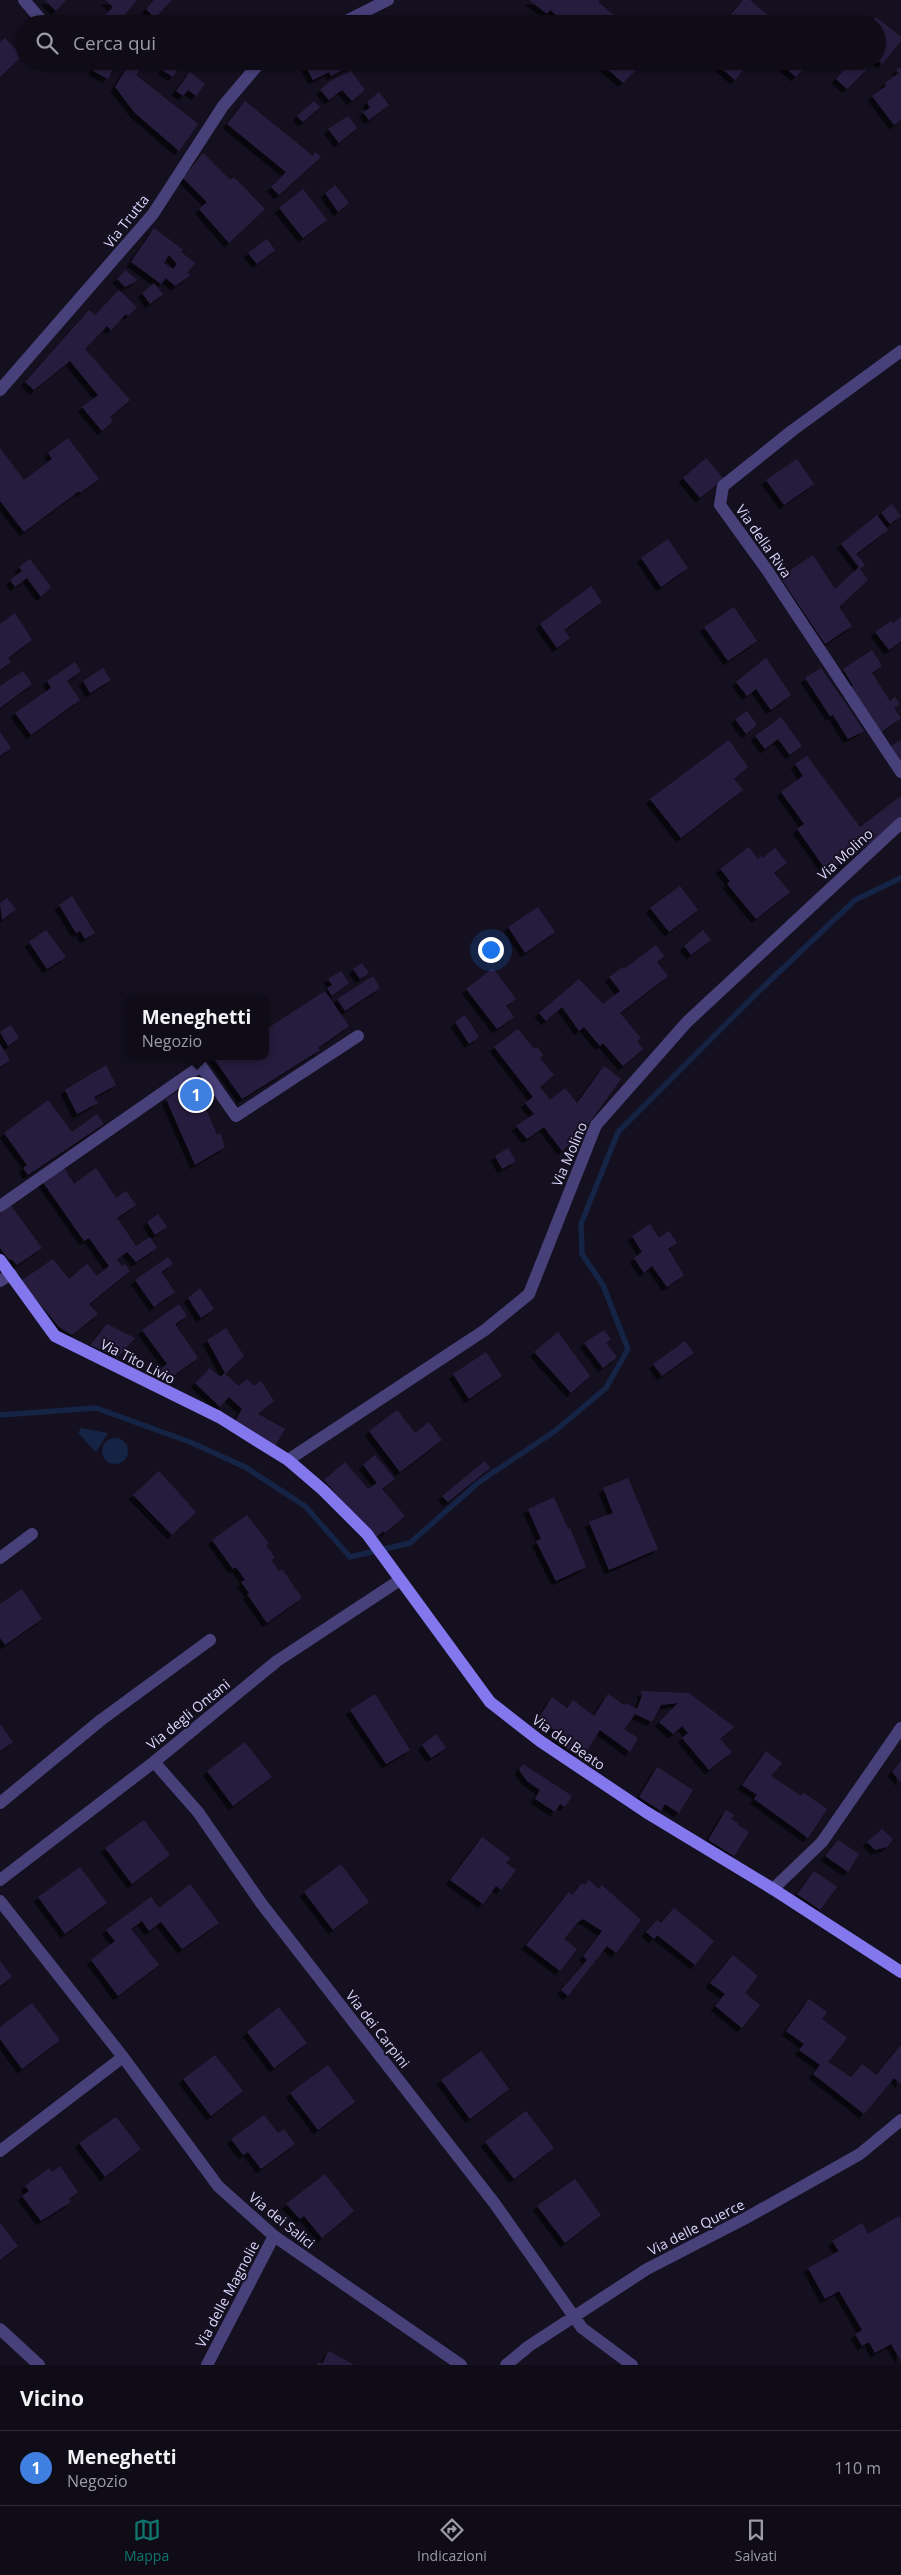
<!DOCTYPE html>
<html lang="it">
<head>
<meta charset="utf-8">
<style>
  :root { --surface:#0f0c18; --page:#1d1a25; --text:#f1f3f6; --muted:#9b9ba2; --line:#2f2c37; --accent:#0f766e }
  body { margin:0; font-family:"Open Sans",sans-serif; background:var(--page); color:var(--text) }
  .you { position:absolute; left:490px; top:949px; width:18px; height:18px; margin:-12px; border:4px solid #fff; border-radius:50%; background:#1a73e8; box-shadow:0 0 0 8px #1a73e833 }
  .badge { display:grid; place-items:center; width:32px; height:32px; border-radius:50%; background:var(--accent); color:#fff; font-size:16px; font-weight:700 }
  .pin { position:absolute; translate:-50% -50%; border:2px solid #fff; box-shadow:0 1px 5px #0006 }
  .popup { position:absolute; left:124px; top:995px; width:145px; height:65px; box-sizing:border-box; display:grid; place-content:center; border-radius:10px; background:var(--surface); filter:drop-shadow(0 1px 4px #0005); font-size:16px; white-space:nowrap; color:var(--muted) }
  .popup b { font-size:19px; color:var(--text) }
  .popup::after { content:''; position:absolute; left:50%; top:100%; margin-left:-10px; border:10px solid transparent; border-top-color:var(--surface) }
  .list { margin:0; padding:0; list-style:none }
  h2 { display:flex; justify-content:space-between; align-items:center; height:65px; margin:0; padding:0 20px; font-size:21px }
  h2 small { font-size:16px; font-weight:400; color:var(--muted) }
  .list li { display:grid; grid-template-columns:32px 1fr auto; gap:15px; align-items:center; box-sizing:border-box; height:75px; padding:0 20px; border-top:1px solid var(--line) }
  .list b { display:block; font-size:19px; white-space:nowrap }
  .list p { margin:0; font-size:16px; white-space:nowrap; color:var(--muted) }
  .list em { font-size:16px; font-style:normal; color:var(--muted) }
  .icon { flex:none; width:28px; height:28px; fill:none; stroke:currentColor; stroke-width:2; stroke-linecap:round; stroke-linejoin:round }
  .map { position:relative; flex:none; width:901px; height:2365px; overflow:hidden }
  .search { position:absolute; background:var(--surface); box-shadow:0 1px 4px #0004; left:15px; right:15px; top:15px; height:55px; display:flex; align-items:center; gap:12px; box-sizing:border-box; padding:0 18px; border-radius:28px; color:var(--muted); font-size:19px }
  .sheet { height:140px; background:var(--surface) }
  nav { display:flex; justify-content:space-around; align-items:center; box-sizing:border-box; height:70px; border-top:1px solid var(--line); background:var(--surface); font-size:14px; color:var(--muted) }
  nav a { display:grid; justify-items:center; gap:2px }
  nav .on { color:var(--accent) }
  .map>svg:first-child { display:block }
  .water { fill:#152344 }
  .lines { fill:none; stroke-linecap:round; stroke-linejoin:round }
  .stream { stroke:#152344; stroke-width:5.5 }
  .building { fill:#271e3e; fill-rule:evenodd; filter:url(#shadow) }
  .street { stroke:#474079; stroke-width:12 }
  .secondary { stroke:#8377ee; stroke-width:12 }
  .labels { text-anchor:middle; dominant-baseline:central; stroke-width:4; stroke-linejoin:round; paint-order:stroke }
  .street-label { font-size:14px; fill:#dbd4fa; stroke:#141020 }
</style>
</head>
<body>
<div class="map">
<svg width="901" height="2365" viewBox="0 0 901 2365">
  <defs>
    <filter id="shadow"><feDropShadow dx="-4.5" dy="4.5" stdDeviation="0" flood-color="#0009"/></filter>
  </defs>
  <rect width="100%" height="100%" fill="#141020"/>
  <!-- water -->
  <path class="water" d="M 81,1428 L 108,1433 L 96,1452 L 78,1433 Z
    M102 1451a13 13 0 1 1 26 0a13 13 0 1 1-26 0Z"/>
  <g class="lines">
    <!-- stream -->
    <path class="stream" d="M 0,1415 L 96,1408 L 190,1442 L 245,1467 L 305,1506 L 350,1557 L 410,1543 L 479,1482 L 555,1431 L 606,1388 L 628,1349 L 603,1285 L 582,1254 L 581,1224 L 618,1132 L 759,991 L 855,900 L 901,878"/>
  </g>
  <!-- building -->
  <path class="building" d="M 45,0 L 66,0 L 56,11 Z
    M 105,0 L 137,0 L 117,24 L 112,24 L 104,16 L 113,7 Z
    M 154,0 L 172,0 L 155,18 L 146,9 Z
    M 529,0 L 599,0 L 598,2 L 625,24 L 567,24 L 550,10 L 547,14 Z
    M 743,0 L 750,0 L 777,23 L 723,24 Z
    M 876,17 L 901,37 L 901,41 L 882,64 L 877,60 L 877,24 L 870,24 Z
    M 5,38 L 22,56 L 0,77 L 0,42 Z
    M 97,61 L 115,64 L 108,79 L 93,71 Z
    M 126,61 L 145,61 L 136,75 L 198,124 L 179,151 L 135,113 L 115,87 L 129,64 Z
    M 168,61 L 182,61 L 173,77 L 162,70 Z
    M 303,61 L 353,61 L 354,64 L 331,76 L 329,72 L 313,80 Z
    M 598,61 L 645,61 L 623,83 Z
    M 716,61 L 750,61 L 735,80 L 715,63 Z
    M 777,61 L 809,61 L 796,77 Z
    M 852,61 L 875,61 L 847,89 L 836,79 Z
    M 901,67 L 901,120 L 894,125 L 872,96 L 886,86 L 885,83 L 899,73 L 896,70 Z
    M 351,71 L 365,90 L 352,101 L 342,90 L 329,100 L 320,90 L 329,82 Z
    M 190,72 L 205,84 L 196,96 L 188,90 L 183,96 L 176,91 Z
    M 379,92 L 389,105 L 369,120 L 363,112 L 370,108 L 367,102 Z
    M 245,101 L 313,156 L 315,152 L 321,157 L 279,195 L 271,187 L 286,172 L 227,124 Z
    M 314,101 L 320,107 L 303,122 L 297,116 Z
    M 348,116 L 357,128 L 339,143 L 328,129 Z
    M 203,153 L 230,180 L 234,177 L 265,209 L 229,243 L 199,209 L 207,202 L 183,178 Z
    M 335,185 L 349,203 L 338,212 L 325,193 Z
    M 303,189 L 327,220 L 303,238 L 279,208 Z
    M 154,228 L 183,250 L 181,252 L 195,263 L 187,273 L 191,275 L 175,286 L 166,278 L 161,284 L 131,262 ZM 169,255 L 177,264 L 173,269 L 164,263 Z
    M 267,239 L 275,250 L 257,264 L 248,253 Z
    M 125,270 L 138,280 L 125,287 L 117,279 Z
    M 154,283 L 163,294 L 150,304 L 142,293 Z
    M 119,290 L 137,307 L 128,316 L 126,314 L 111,330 L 107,326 L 85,349 L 130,400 L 110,417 L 113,421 L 102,431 L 82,407 L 98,395 L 70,361 L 34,390 L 25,382 L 89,310 L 95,315 Z
    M 68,438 L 99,479 L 80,493 L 79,491 L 24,532 L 0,501 L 0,448 L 24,480 L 52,459 L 48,453 Z
    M 706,458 L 724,479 L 700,498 L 683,478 Z
    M 797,459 L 814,484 L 784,505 L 766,480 Z
    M 892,504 L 901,516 L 890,524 L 881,513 Z
    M 877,515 L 888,530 L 856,554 L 865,565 L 860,569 L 868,580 L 839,607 L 852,626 L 825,644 L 780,577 L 813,555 L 835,589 L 859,567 L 841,544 Z
    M 668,539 L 688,568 L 661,587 L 641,558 Z
    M 30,559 L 51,587 L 41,597 L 27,578 L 15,587 L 10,580 L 22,571 L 19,567 Z
    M 591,586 L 602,602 L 564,630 L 570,638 L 557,648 L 540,624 Z
    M 734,607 L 757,641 L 728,661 L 704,627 Z
    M 15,613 L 32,640 L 8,658 L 11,662 L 0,670 L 0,624 Z
    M 901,617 L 901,641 L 889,650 L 875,632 L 891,621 L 893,623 Z
    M 872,650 L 882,666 L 872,673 L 890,701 L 895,697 L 900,704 L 894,708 L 901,718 L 879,734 L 849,688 L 853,686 L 843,669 Z
    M 766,658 L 791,695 L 771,710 L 756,689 L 747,696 L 736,682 Z
    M 75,662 L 81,671 L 67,681 L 80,700 L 31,735 L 15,713 L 51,688 L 47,681 Z
    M 103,668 L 111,680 L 90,693 L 83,681 Z
    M 821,668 L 848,707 L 864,731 L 848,739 L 833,715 L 830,716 L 805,678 Z
    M 23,671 L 32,684 L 0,708 L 0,686 Z
    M 747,711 L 757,725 L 746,734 L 735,719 Z
    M 781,717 L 802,746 L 790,755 L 778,739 L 765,749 L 755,736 Z
    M 0,732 L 11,748 L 0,756 Z
    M 729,740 L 748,767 L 734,779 L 743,790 L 681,838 L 650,799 Z
    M 901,740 L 901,765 L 888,748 Z
    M 807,756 L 860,827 L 901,796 L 901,819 L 842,865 L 841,863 L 828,873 L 797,829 L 804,824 L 781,792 L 803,776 L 795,764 Z
    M 749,847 L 758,859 L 761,856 L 763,858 L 775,848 L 787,863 L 774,873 L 790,892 L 756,919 L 727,884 L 730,881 L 720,869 Z
    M 680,886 L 698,910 L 669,932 L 650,908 Z
    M 72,896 L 95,933 L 85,939 L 80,931 L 76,933 L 59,905 Z
    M 7,898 L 16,909 L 2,920 L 0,903 Z
    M 538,907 L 555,932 L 525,953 L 508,927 Z
    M 46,930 L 66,957 L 47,969 L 29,942 Z
    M 703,930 L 711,940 L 691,955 L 684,946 Z
    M 656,945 L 664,956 L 657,962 L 668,976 L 620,1013 L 641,1038 L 637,1041 L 643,1049 L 623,1066 L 603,1043 L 600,1046 L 584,1027 L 579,1031 L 562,1007 L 546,1021 L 539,1013 L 579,979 L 603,1004 L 620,991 L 609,977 L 623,967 L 624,969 Z
    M 362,963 L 369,973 L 360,979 L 353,969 Z
    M 493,968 L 516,999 L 506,1006 L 514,1017 L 497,1029 L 466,989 Z
    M 341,971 L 349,983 L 332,996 L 327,988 L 332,985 L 328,979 Z
    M 373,976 L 380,988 L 345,1011 L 337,999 Z
    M 325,991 L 349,1026 L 318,1048 L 320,1050 L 242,1099 L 212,1056 L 265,1056 L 265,1030 Z
    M 465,1015 L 479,1037 L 469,1044 L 455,1022 Z
    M 11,1025 L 19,1038 L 8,1046 L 0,1032 Z
    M 518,1029 L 534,1049 L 537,1047 L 543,1055 L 540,1058 L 554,1075 L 540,1087 L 550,1100 L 565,1088 L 577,1103 L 604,1066 L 621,1079 L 581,1134 L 562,1151 L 544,1127 L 527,1139 L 516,1126 L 534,1114 L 525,1103 L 533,1097 L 494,1047 Z
    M 0,1044 L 10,1060 L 0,1067 Z
    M 106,1065 L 116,1085 L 94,1097 L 98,1103 L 77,1114 L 65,1090 Z
    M 194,1081 L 217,1135 L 220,1133 L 225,1147 L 195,1165 L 166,1099 Z
    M 48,1100 L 72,1132 L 97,1114 L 104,1124 L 28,1175 L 23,1168 L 27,1165 L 4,1133 Z
    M 508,1148 L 516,1161 L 502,1169 L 495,1156 Z
    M 63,1166 L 74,1184 L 96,1168 L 116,1198 L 126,1191 L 136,1205 L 117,1218 L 136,1246 L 150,1237 L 157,1248 L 136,1262 L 127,1252 L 117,1260 L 122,1266 L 125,1264 L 130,1271 L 89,1304 L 98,1314 L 72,1335 L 59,1327 L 21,1281 L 53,1259 L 69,1279 L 87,1264 L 97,1276 L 109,1266 L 89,1238 L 84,1241 L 42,1181 Z
    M 9,1203 L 42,1248 L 17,1265 L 11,1259 L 9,1260 L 0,1248 L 0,1209 Z
    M 158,1214 L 167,1227 L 155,1235 L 147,1222 Z
    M 650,1224 L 659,1238 L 669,1231 L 677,1243 L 668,1249 L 684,1275 L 667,1287 L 652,1266 L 644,1273 L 634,1258 L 642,1252 L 632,1236 Z
    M 168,1257 L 173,1264 L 161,1272 L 175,1292 L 154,1307 L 135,1280 Z
    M 200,1288 L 214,1309 L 201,1318 L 188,1298 Z
    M 179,1304 L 187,1316 L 175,1324 L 198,1358 L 166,1381 L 158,1371 L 167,1364 L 142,1330 Z
    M 107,1324 L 135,1338 L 117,1358 L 90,1345 Z
    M 226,1328 L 244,1356 L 225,1374 L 239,1386 L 247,1379 L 254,1386 L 261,1381 L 274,1401 L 258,1414 L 285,1429 L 275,1446 L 235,1421 L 242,1409 L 229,1397 L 220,1407 L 195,1383 L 210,1368 L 220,1377 L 225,1373 L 207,1340 Z
    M 604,1330 L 611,1339 L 606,1343 L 617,1357 L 603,1368 L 584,1343 Z
    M 558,1332 L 590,1376 L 571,1393 L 534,1352 Z
    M 685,1341 L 694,1353 L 662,1376 L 653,1364 Z
    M 486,1352 L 502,1376 L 469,1399 L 453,1374 Z
    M 397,1410 L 415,1433 L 429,1422 L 442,1440 L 400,1472 L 369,1431 Z
    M 375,1455 L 395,1479 L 382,1489 L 405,1516 L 385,1533 L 384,1531 L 375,1538 L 324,1480 L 345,1462 L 368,1489 L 377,1483 L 363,1465 Z
    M 485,1461 L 490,1468 L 448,1502 L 442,1496 Z
    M 159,1471 L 196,1512 L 172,1535 L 133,1495 Z
    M 628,1478 L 658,1549 L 609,1570 L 589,1522 L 613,1513 L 603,1488 Z
    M 554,1497 L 568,1529 L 570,1528 L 586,1567 L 556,1581 L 536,1541 L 541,1539 L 528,1509 Z
    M 247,1515 L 269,1544 L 266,1545 L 275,1558 L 271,1560 L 279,1571 L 282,1569 L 302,1598 L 267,1623 L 247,1594 L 249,1593 L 241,1582 L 245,1580 L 236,1567 L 233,1569 L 212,1540 Z
    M 22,1589 L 42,1619 L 5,1645 L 0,1638 L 0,1604 Z
    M 641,1691 L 689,1693 L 734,1727 L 720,1739 L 732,1752 L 709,1770 L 682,1738 L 688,1733 L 682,1726 L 673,1734 L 659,1722 L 678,1703 L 661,1705 L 652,1722 L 635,1714 L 624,1729 L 638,1738 L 630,1752 L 600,1730 L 586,1752 L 581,1748 L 576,1755 L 554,1740 L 558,1733 L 538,1719 L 552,1697 L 567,1708 L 573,1700 L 594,1716 L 608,1694 L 624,1705 L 626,1703 L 637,1709 L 642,1696 Z
    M 375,1694 L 410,1750 L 386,1764 L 350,1710 Z
    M 0,1724 L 13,1742 L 0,1751 Z
    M 436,1734 L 446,1748 L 431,1758 L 422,1745 Z
    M 245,1742 L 272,1777 L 233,1806 L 207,1771 Z
    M 766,1751 L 782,1763 L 771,1776 L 801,1796 L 804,1793 L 827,1809 L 808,1838 L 754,1799 L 757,1795 L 742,1785 Z
    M 901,1761 L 901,1782 L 892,1772 Z
    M 523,1764 L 572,1796 L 565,1807 L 560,1804 L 555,1812 L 535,1799 L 540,1790 L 527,1781 L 519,1770 Z
    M 657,1767 L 693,1790 L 679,1813 L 665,1804 L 661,1811 L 639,1797 Z
    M 726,1810 L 734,1815 L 731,1819 L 739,1824 L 738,1825 L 749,1832 L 734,1856 L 708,1840 Z
    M 144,1820 L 170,1855 L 132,1884 L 105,1848 Z
    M 882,1829 L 893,1839 L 887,1847 L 875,1850 L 867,1842 Z
    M 482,1837 L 510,1858 L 506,1863 L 516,1870 L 501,1890 L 496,1886 L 483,1904 L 450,1880 Z
    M 838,1840 L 859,1854 L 848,1872 L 825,1856 Z
    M 341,1864 L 369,1902 L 333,1930 L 304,1892 Z
    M 80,1867 L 107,1903 L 65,1934 L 38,1897 Z
    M 814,1871 L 837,1887 L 820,1910 L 797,1894 Z
    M 589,1880 L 599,1889 L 602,1885 L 641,1920 L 616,1953 L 607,1946 L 568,1996 L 561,1990 L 587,1960 L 583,1956 L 602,1931 L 583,1919 L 578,1922 L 564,1939 L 577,1949 L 560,1971 L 526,1945 L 569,1892 L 572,1895 L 582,1883 L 585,1885 Z
    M 190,1884 L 219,1923 L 182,1949 L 161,1922 L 149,1931 L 142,1921 L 131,1929 L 159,1965 L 118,1996 L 91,1960 L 115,1941 L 106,1930 L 151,1897 L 159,1908 Z
    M 674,1908 L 714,1941 L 695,1965 L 657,1935 L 654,1939 L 646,1932 L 657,1920 L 661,1923 Z
    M 733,1955 L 758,1976 L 745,1993 L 760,2005 L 742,2028 L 715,2006 L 725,1994 L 710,1983 Z
    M 0,1961 L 12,1977 L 0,1986 Z
    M 809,1999 L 827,2012 L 822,2019 L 847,2038 L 828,2062 L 851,2077 L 862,2064 L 876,2075 L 901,2045 L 901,2084 L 894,2078 L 864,2114 L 813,2074 L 820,2065 L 799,2050 L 804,2044 L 786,2031 Z
    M 32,2003 L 60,2040 L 22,2069 L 0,2039 L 0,2027 Z
    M 279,2007 L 307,2043 L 274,2068 L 247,2032 Z
    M 481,2051 L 509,2089 L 470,2119 L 441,2080 Z
    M 215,2055 L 243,2091 L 211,2116 L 183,2079 Z
    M 328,2065 L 355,2102 L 318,2130 L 290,2093 Z
    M 526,2111 L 554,2148 L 514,2179 L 485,2142 Z
    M 264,2115 L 278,2133 L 284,2129 L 295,2144 L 261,2169 L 248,2152 L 243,2155 L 231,2139 Z
    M 116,2117 L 141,2149 L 105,2177 L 79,2143 Z
    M 60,2166 L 78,2192 L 69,2199 L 71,2202 L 41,2221 L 22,2196 L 29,2191 L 25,2186 L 49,2168 L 52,2172 Z
    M 325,2174 L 354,2211 L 322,2238 L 304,2216 L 300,2219 L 286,2204 Z
    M 575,2179 L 601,2215 L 565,2243 L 537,2206 Z
    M 899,2216 L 901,2219 L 901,2361 L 891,2344 L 875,2353 L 869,2342 L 862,2346 L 855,2334 L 862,2330 L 839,2291 L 825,2299 L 808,2268 L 839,2251 L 832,2241 L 862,2223 L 868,2234 Z
    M 0,2223 L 18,2246 L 0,2260 Z
    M 329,2351 L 354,2365 L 317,2365 L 319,2362 L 322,2364 Z"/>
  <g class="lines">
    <!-- street -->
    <path class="street" d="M 24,0 L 42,21 L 64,24
      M 340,24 L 388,0
      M 901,351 L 793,430 L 723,486 L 720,505 L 767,570 L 901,772
      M 0,390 L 153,214 L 223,106 L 257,66 L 264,61
      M 0,1206 L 201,1066 L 236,1116 L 358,1036
      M 0,1281 L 11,1274
      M 288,1460 L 485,1330 L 529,1294 L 596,1125 L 687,1022 L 901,823
      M 0,1558 L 32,1534
      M 154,1762 L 198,1812 L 261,1903 L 495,2204 L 582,2328 L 632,2365
      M 0,1803 L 101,1720 L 210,1640
      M 0,1880 L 154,1762 L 277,1661 L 400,1580
      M 773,1889 L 822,1842 L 901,1728
      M 0,1901 L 123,2057 L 218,2186 L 274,2236 L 461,2365
      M 0,2151 L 123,2057
      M 0,2329 L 39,2365
      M 207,2365 L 274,2236
      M 506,2365 L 529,2346 L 647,2269 L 746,2218 L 860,2154 L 901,2120"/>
    <!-- secondary -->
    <path class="secondary" d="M 0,1260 L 55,1336 L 219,1417 L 288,1460 L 323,1490 L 367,1534 L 490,1702 L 540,1741 L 646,1812 L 773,1889 L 901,1972"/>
  </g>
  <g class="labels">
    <!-- street labels -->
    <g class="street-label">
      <text transform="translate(126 221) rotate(-52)">Via Trutta</text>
      <text transform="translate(764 541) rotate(55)">Via della Riva</text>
      <text transform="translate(845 854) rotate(-42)">Via Molino</text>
      <text transform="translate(569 1154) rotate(-67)">Via Molino</text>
      <text transform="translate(138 1361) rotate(27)">Via Tito Livio</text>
      <text transform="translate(188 1714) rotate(-39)">Via degli Ontani</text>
      <text transform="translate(569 1742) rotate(35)">Via del Beato</text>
      <text transform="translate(378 2029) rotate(52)">Via dei Carpini</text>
      <text transform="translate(282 2220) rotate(39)">Via dei Salici</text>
      <text transform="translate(696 2227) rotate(-27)">Via delle Querce</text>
      <text transform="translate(227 2294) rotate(-62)">Via delle Magnolie</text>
    </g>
  </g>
</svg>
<div class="you"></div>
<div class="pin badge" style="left:196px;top:1095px;background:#3f7fe0">1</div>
<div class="popup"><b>Meneghetti</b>Negozio</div>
<div class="search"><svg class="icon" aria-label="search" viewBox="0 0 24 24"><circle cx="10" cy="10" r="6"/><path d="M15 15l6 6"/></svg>Cerca qui</div>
</div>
<section class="sheet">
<h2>Vicino<small></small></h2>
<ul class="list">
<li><span class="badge" style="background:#3f7fe0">1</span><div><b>Meneghetti</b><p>Negozio</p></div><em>110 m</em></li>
</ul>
</section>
<nav>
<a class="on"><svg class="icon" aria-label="map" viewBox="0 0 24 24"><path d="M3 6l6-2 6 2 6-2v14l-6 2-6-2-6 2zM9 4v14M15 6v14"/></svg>Mappa</a>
<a><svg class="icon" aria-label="directions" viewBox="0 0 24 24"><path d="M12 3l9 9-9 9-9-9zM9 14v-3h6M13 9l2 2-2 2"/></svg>Indicazioni</a>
<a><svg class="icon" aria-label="saved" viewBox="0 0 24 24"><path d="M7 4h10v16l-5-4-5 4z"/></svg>Salvati</a>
</nav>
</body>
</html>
